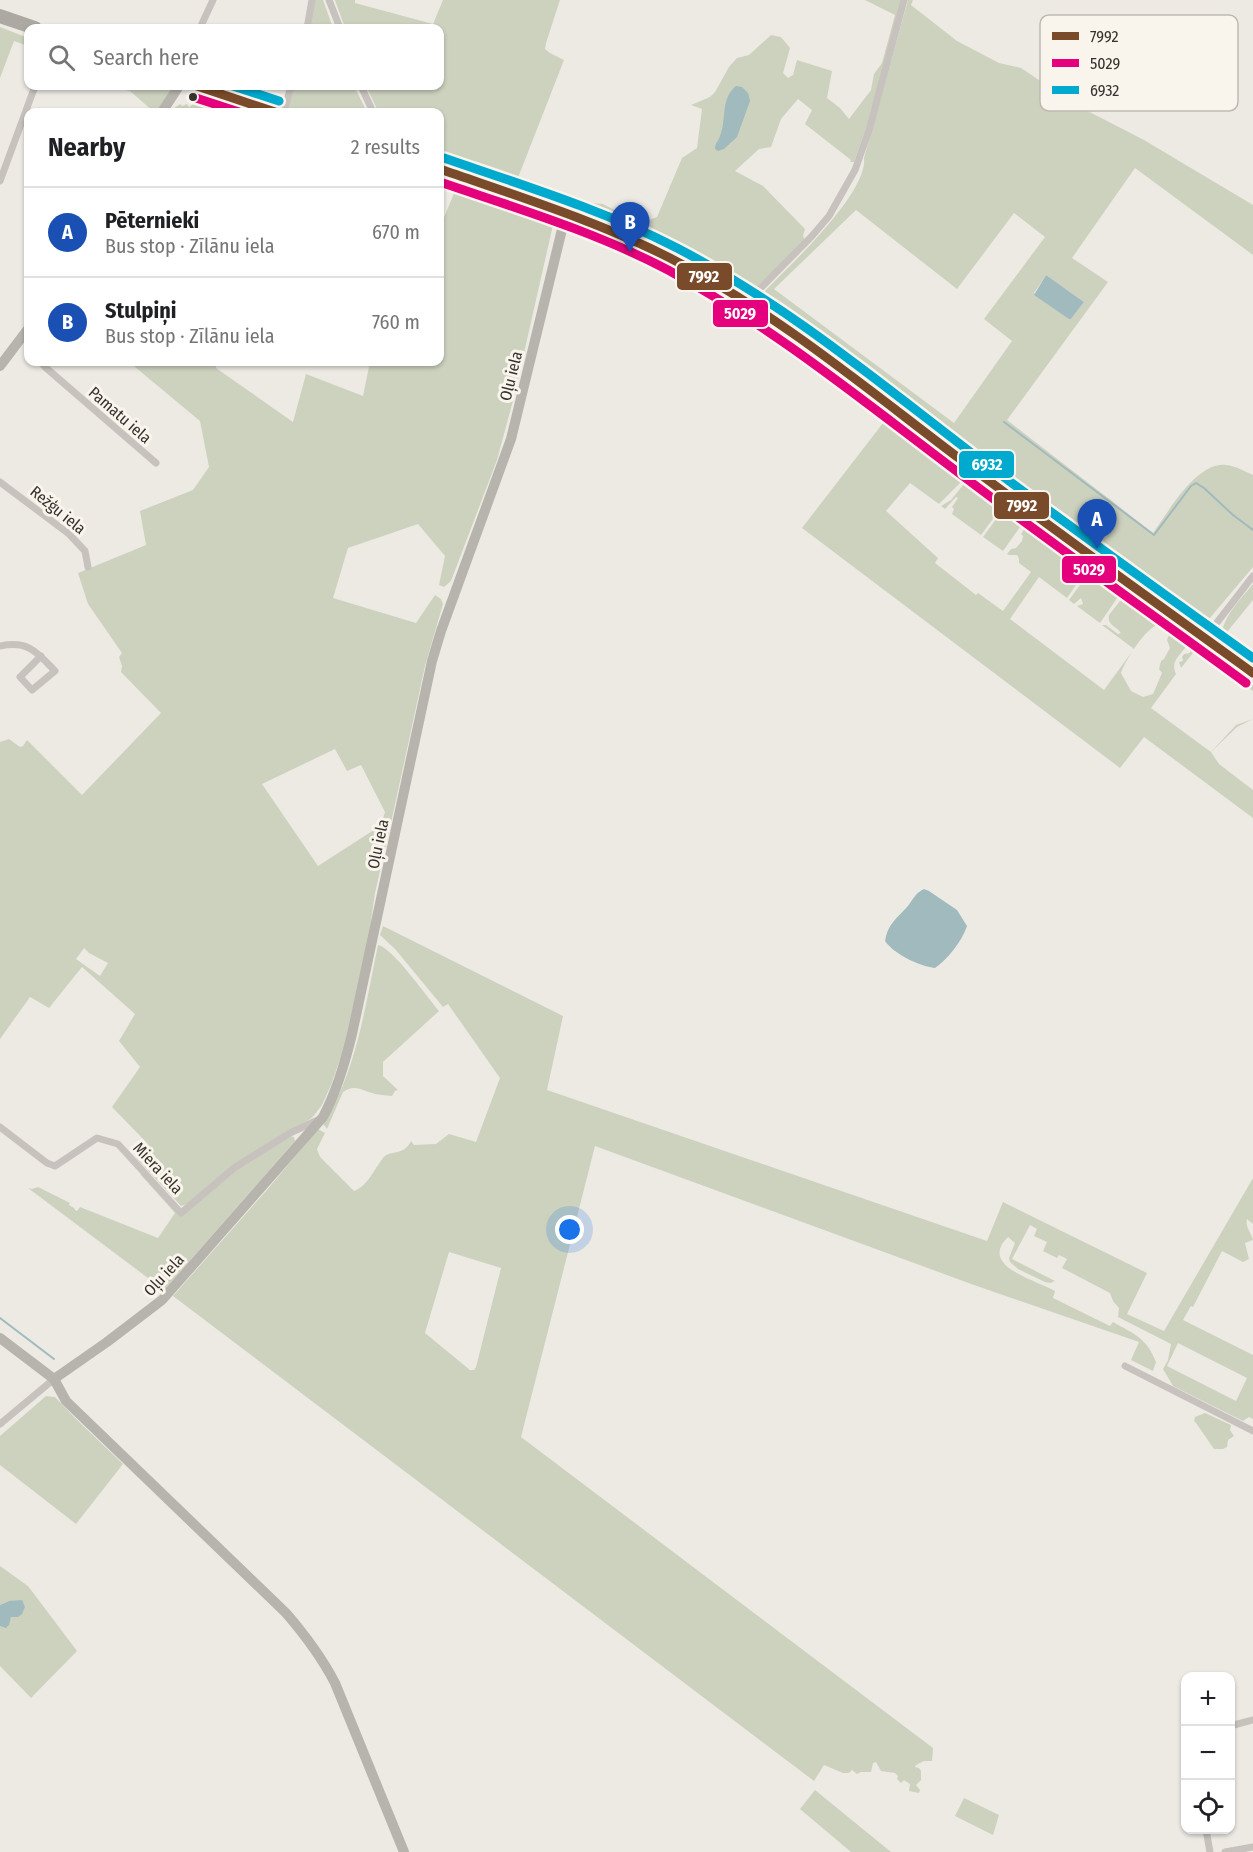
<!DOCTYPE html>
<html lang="en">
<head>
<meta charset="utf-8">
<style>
  :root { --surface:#fff; --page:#f2f2f2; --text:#202124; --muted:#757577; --line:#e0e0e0; --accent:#77716c }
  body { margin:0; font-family:"Fira Sans Condensed",sans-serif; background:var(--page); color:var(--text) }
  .controls { position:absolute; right:18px; bottom:18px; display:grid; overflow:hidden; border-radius:12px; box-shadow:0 2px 4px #0004 }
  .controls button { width:54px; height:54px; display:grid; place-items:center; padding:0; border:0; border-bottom:2px solid var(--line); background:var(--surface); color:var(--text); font:30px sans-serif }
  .you { position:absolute; left:570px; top:1230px; width:21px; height:21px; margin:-15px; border:4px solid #fff; border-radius:50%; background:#1a73e8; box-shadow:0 0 0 9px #1a73e833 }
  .badge { display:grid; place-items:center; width:39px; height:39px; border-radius:50%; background:var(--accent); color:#fff; font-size:20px; font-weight:700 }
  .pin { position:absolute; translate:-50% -50px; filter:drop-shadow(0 2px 3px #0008) }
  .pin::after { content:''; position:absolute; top:32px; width:21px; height:18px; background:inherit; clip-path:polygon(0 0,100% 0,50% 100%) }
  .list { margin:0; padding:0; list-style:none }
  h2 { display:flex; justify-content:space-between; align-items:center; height:78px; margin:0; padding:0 24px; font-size:26px }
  h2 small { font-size:20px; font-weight:400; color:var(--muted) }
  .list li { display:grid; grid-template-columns:39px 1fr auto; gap:18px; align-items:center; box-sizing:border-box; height:90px; padding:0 24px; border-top:2px solid var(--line) }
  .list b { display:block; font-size:22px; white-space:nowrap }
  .list p { margin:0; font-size:20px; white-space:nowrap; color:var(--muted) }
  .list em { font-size:20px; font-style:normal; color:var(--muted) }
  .icon { flex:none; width:33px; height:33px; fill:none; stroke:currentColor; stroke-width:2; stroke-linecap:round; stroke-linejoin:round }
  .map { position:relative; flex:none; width:1253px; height:1852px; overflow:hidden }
  .search { position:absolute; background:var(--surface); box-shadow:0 2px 4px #0004; left:24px; top:24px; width:420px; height:66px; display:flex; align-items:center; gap:15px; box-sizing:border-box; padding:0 21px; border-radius:12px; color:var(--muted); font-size:22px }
  .panel { position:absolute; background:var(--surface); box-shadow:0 2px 4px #0004; left:24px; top:108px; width:420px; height:258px; border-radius:12px }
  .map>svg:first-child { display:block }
  .green { fill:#cdd2bf; fill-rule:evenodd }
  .water { fill:#a1babd }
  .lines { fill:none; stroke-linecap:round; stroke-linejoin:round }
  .stream { stroke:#a1babd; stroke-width:2 }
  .street { stroke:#c7c2bd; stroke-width:7 }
  .secondary { stroke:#b7b3ad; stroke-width:10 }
  .highway { stroke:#aca9a3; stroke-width:14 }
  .bus-1-casing { stroke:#f9f4ec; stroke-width:14 }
  .bus-2-casing { stroke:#f9f4ec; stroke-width:14 }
  .bus-3-casing { stroke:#f9f4ec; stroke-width:14 }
  .bus-1 { stroke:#7a4b2a; stroke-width:9 }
  .bus-2 { stroke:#e5007d; stroke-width:9 }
  .bus-3 { stroke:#00a9ce; stroke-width:9 }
  .bus-dot { fill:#37302b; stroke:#f9f4ec; stroke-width:2 }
  .labels { text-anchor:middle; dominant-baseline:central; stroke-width:6; stroke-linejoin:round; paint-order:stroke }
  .street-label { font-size:16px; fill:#37302b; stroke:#f9f4ec }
  .key { fill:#f9f4ec; stroke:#bfb9b2; stroke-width:1.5 }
  .key-label { font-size:16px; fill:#37302b }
  .line-badge { stroke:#f9f4ec; stroke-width:2 }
  .badge-label { font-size:16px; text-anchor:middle; font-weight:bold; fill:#fff }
</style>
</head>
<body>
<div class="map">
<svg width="1253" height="1852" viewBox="0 0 1253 1852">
  <rect width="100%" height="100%" fill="#edeae4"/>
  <!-- green -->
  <path class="green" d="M 314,0 L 323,0 L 333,28 L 309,28 Z
    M 335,0 L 355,0 L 355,3 L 433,24 L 443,0 L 560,0 L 546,43 L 545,49 L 550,53 L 564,60 L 514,188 L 440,163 L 440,112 L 378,111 L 366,86 L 440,86 L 440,28 L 345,28 Z
    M 865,0 L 902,0 L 866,128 L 854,162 L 850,162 L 851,160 L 805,124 L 812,110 L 798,99 L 781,119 L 771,147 L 759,149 L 735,171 L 763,186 L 805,229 L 803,236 L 805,240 L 784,262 L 749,295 L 719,277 L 718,274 L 720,272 L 712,269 L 709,271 L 628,231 L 528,191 L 527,186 L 576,202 L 603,204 L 633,220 L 646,221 L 657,217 L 682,158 L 697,148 L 702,109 L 691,105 L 710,97 L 715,92 L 729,67 L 737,58 L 749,55 L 771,35 L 781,37 L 790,48 L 783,73 L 788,78 L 793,75 L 797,60 L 832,71 L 827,98 L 840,108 L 849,119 L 871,90 L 874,74 L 882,63 L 895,15 Z
    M 908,0 L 913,0 L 911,5 L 957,41 L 999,63 L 1021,68 L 1030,74 L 1072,103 L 1144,140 L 1253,205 L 1253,255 L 1135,168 L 1072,258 L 1108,282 L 1007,420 L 1153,533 C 1169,511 1196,462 1226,465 C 1236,466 1244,471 1253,475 L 1253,567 L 1209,619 L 1199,622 L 1187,617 L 1100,553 L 1101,550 L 1095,546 L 1093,548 C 984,470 878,389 772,309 L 763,298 L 765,291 C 789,266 868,193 864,158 ZM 856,210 L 957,289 L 1014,213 L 1045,237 L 984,319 L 1012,341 L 954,423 L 774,289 ZM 1046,275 L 1084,302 L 1071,319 L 1034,293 Z
    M 0,27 L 28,38 L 28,46 L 14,41 L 0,78 Z
    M 108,86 L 167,86 L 170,91 L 158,112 L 154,112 L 130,91 Z
    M 294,86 L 354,86 L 367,112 L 290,112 L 288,109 Z
    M 202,98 L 208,100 L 217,105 L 213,112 L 169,112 L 180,104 L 182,106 L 187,104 L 189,107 Z
    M 455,191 L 553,225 L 514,397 L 497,460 L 451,581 L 444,587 L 439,585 L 445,556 L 418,524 L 348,548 L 333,598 L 416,623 L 435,595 L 441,599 L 443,604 L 425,666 L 391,823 L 382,822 L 385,812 L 361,765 L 347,771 L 335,749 L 262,784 L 318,866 L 380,826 L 390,827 L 375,893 L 369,935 L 344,1048 L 331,1085 L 322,1105 L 312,1118 L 233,1166 L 187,1204 L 181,1206 L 136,1158 L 148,1144 L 112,1107 L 140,1067 L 119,1041 L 135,1014 L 82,967 L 49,1008 L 30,997 L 0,1039 L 0,742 L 9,739 L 20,747 L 23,746 L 27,740 L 82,795 L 161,713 L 121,672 L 122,666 L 119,657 L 122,653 L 88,604 L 78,573 L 146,545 L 140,511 L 193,490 L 209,467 L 200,421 L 129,362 L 215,362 L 216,368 L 293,422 L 306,374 L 363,396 L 370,362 L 440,362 L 440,227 ZM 84,948 L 89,953 L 108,963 L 100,976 L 76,959 Z
    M 857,389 L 967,473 L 968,475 L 939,504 L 910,483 L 886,511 L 938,558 L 935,563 L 976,595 L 978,593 L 1003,611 L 1031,572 L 1019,563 L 1019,559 L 1017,555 L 1009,555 L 1007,554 L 1011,549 L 1016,548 L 1022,541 L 1023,536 L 1021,534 L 1027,525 L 1033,522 L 1053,537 L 1052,539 L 1057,542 L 1059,541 L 1088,561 L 1089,566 L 1067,598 L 1039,577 L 1010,619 L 1104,690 L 1134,649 L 1102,625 L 1106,625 L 1118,634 L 1121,633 C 1116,626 1107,625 1109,615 L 1127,592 L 1129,591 L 1189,637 C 1189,652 1168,657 1176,674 L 1151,708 L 1211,752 L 1236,725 L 1253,719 L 1237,727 L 1211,752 L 1219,764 L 1253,790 L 1253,818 L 1144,737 L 1120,768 L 802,528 L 883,423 L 853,400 ZM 1158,625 L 1166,628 L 1170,632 L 1167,640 L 1170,648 L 1164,659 L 1161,661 L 1159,669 L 1162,673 L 1153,694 L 1143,697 L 1131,691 L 1121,673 C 1125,661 1146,627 1158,625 Z
    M 972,477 L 1006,501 L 981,535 L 952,514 L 954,509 L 952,507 L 958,498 L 956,497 L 945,509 L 941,506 L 951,500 L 968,479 Z
    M 1008,503 C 1015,507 1023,512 1025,520 L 1003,551 L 983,537 Z
    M 1094,567 L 1124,588 L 1100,623 L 1077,606 L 1083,604 L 1081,598 L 1074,604 L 1069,600 L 1085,578 Z
    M 1253,584 L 1253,600 L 1223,637 L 1253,659 L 1253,665 L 1230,648 L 1221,636 C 1224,615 1240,600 1253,584 Z
    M 1197,642 L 1253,681 L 1253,691 L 1196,649 L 1181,668 L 1179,662 L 1183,661 L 1182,657 L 1184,654 L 1190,653 L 1191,647 Z
    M 383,926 L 563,1016 L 547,1090 L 987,1241 L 1003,1202 L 1147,1273 L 1127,1314 L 1164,1331 L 1253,1178 L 1253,1224 L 1247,1219 C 1245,1227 1251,1232 1253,1240 L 1245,1243 L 1249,1259 L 1243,1262 L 1222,1251 L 1193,1307 L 1191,1306 L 1183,1320 L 1253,1355 L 1253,1419 L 1249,1417 L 1243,1421 L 1173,1386 L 1163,1369 L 1168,1360 L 1171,1344 L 1118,1317 L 1119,1308 L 1113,1301 L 1110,1293 L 1062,1268 L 1067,1259 L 1059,1255 L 1057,1258 L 1043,1251 L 1047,1242 L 1034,1236 L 1037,1229 L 1030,1225 L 1012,1259 L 1055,1281 L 1050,1283 L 1045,1282 L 1018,1269 L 1010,1262 L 1009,1258 L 1015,1243 L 1008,1237 C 978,1266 1036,1280 1055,1291 L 1053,1298 L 1110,1326 L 1113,1322 C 1134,1334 1147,1338 1156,1362 L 1153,1371 L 1131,1360 L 1139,1342 L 974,1285 L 595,1146 L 521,1437 L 933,1748 L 932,1761 L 924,1761 L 916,1765 L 915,1767 L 919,1768 L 921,1771 L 921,1780 L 916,1785 L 920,1790 L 919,1793 L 909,1791 L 910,1784 L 904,1780 L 901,1783 L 897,1779 L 898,1776 L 895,1773 L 881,1771 L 876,1762 L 873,1763 L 871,1772 L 861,1772 L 857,1774 L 852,1770 L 849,1773 L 843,1773 L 824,1765 L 814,1781 L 173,1296 L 266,1191 L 318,1129 L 325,1133 L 317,1149 L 320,1157 L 354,1191 C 367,1187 375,1168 383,1158 C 390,1149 403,1157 411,1141 L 414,1145 L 436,1144 L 449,1134 L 476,1142 L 500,1078 L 448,1004 L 443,1007 L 395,949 L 380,935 ZM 449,1252 L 501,1268 L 476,1367 L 474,1370 L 470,1370 L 425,1333 ZM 1178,1343 L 1247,1378 L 1236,1401 L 1167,1366 Z
    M 378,945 C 392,947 428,998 439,1011 L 383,1062 L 383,1076 L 398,1090 L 395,1091 L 392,1096 C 385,1095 378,1095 372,1093 C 361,1090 354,1084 343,1092 L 327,1129 L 323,1124 C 357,1071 365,1006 378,945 Z
    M 290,1136 L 294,1137 L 295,1141 L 164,1290 L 28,1188 L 32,1189 L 38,1187 L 70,1203 L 69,1205 L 74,1208 L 75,1210 L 77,1211 L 80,1207 L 158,1238 L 175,1213 L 140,1174 L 143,1175 L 182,1215 L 235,1171 Z
    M 46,1396 L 55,1397 L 77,1420 L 123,1464 L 76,1524 L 0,1465 L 0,1436 Z
    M 1205,1413 L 1231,1425 L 1230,1430 L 1234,1436 L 1228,1440 L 1227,1447 L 1223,1449 L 1214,1449 L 1196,1423 L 1194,1421 L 1195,1417 Z
    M 0,1566 L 28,1586 L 77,1651 L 31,1698 L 0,1666 L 0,1626 L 7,1627 L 11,1617 L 9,1601 L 0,1605 Z
    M 815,1790 L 891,1852 L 851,1852 L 800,1809 Z
    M 964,1798 L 999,1815 L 993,1835 L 955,1816 Z"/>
  <!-- water -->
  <path class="water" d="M 736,86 L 742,87 L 748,93 L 750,101 L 737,137 L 724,149 L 718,151 L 715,149 C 715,143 718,142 720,136 C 727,119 720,99 736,86 Z
    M 1046,275 L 1084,302 L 1071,319 L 1069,319 L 1034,295 Z
    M 924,889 L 929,891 L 957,910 L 967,926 C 962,941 948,959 935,968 C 919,966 894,954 885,941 C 887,925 897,918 907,907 C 913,900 915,893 924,889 Z
    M 22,1600 L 25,1607 L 22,1614 L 18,1617 L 11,1617 L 9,1625 L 6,1628 L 0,1626 L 0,1605 L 9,1601 Z"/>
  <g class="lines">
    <!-- stream -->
    <path class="stream" d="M 1004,422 L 1154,535 L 1191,486 L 1196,483 L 1204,488 L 1233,515 L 1253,530
      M 0,1318 L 54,1359"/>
    <!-- street -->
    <path class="street" d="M 329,0 L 340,28
      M 200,28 L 213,0
      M 307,28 L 312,0
      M 361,86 L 373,112
      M 284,112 L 291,86
      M 0,181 L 35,86
      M 746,303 L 812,236 L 829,216 L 855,170 L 869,130 L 904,0
      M 41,362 L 45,367 L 156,463
      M 0,482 L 69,534 L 85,551 L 88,567
      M 1205,638 L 1253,576
      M 0,646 C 28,640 37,652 55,671 L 32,690 L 20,677 L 41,656
      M 0,1127 L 47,1163 L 55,1166 L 97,1138 L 118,1144 L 181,1213 L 234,1168 L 290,1133 L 318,1120
      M 1125,1366 L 1253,1431
      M 0,1424 L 54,1379
      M 1230,1726 L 1253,1720
      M 1206,1830 L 1210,1852
      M 1225,1852 L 1253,1847"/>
    <!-- secondary -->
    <path class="secondary" d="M 162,112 L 179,86
      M 0,366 L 28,329
      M 0,1338 L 54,1379 L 66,1401 L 286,1613 C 305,1635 321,1656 335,1683 L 404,1852
      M 54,1379 L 107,1342 L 162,1300 L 323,1117 C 337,1091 345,1063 352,1034 L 432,661 L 441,631 L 511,439 L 566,213"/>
    <!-- highway -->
    <path class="highway" d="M 0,16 L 35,28
      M 197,86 L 275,112
      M 440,169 C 517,196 596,221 670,258 C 774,311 867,388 960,459 C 1056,532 1155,602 1253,673"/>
    <defs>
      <path id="bus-1" d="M 197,86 L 275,112
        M 440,169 C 517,196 597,221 670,258 C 775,312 866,388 960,459 C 1056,532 1155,602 1253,673"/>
      <path id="bus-2" d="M 193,97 L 239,112
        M 440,182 C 516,208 596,232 668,270 C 771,326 862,400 955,470 C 1051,543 1149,612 1246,683"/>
      <path id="bus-3" d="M 233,86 L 279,101
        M 444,158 C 522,185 603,210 677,248 C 783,303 875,379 969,451 C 1063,522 1158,590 1253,658"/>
    </defs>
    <!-- bus-1 casing -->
    <use href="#bus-1" class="bus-1-casing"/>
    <!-- bus-2 casing -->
    <use href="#bus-2" class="bus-2-casing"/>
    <!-- bus-3 casing -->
    <use href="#bus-3" class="bus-3-casing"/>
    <!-- bus-1 -->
    <use href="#bus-1" class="bus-1"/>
    <!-- bus-2 -->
    <use href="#bus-2" class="bus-2"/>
    <!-- bus-3 -->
    <use href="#bus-3" class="bus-3"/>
  </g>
  <!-- markers -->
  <circle class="bus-dot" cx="193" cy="97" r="5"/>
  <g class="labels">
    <!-- street labels -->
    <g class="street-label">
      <text transform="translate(511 376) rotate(-76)">Oļu iela</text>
      <text transform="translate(120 415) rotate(41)">Pamatu iela</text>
      <text transform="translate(58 510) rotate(39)">Režģu iela</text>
      <text transform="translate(378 844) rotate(-78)">Oļu iela</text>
      <text transform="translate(158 1168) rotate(47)">Miera iela</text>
      <text transform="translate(164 1275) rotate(-47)">Oļu iela</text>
    </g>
  </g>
  <!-- legend -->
  <rect x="1040" y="15" width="198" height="96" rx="9" class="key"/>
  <rect x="1052" y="32" width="27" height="8" fill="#7a4b2a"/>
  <rect x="1052" y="59" width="27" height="8" fill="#e5007d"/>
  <rect x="1052" y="86" width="27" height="8" fill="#00a9ce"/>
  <g class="key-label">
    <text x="1090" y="42">7992</text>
    <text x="1090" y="69">5029</text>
    <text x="1090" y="96">6932</text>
  </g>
  <g class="line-badge">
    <rect x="676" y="262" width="57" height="29" rx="6" fill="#7a4b2a"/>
    <rect x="712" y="299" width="57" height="29" rx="6" fill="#e5007d"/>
    <rect x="958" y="450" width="57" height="29" rx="6" fill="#00a9ce"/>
    <rect x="993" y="491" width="57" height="29" rx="6" fill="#7a4b2a"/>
    <rect x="1061" y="555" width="56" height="29" rx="6" fill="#e5007d"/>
  </g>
  <g class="badge-label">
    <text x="704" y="282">7992</text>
    <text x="740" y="319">5029</text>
    <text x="987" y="470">6932</text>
    <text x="1022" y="511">7992</text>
    <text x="1089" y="575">5029</text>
  </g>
</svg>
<div class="controls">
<button>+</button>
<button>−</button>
<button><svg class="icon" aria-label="locate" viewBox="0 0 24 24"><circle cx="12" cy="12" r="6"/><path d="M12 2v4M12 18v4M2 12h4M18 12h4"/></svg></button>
</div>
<div class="you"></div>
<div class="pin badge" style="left:1097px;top:549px;background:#1a4fb4">A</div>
<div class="pin badge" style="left:630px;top:252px;background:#1a4fb4">B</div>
<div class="search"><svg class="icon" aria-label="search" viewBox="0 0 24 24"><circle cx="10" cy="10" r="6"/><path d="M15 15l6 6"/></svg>Search here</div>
<section class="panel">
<h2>Nearby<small>2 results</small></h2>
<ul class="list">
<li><span class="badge" style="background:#1a4fb4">A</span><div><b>Pēternieki</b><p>Bus stop · Zīlānu iela</p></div><em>670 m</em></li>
<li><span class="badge" style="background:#1a4fb4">B</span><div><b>Stulpiņi</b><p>Bus stop · Zīlānu iela</p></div><em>760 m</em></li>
</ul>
</section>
</div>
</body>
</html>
